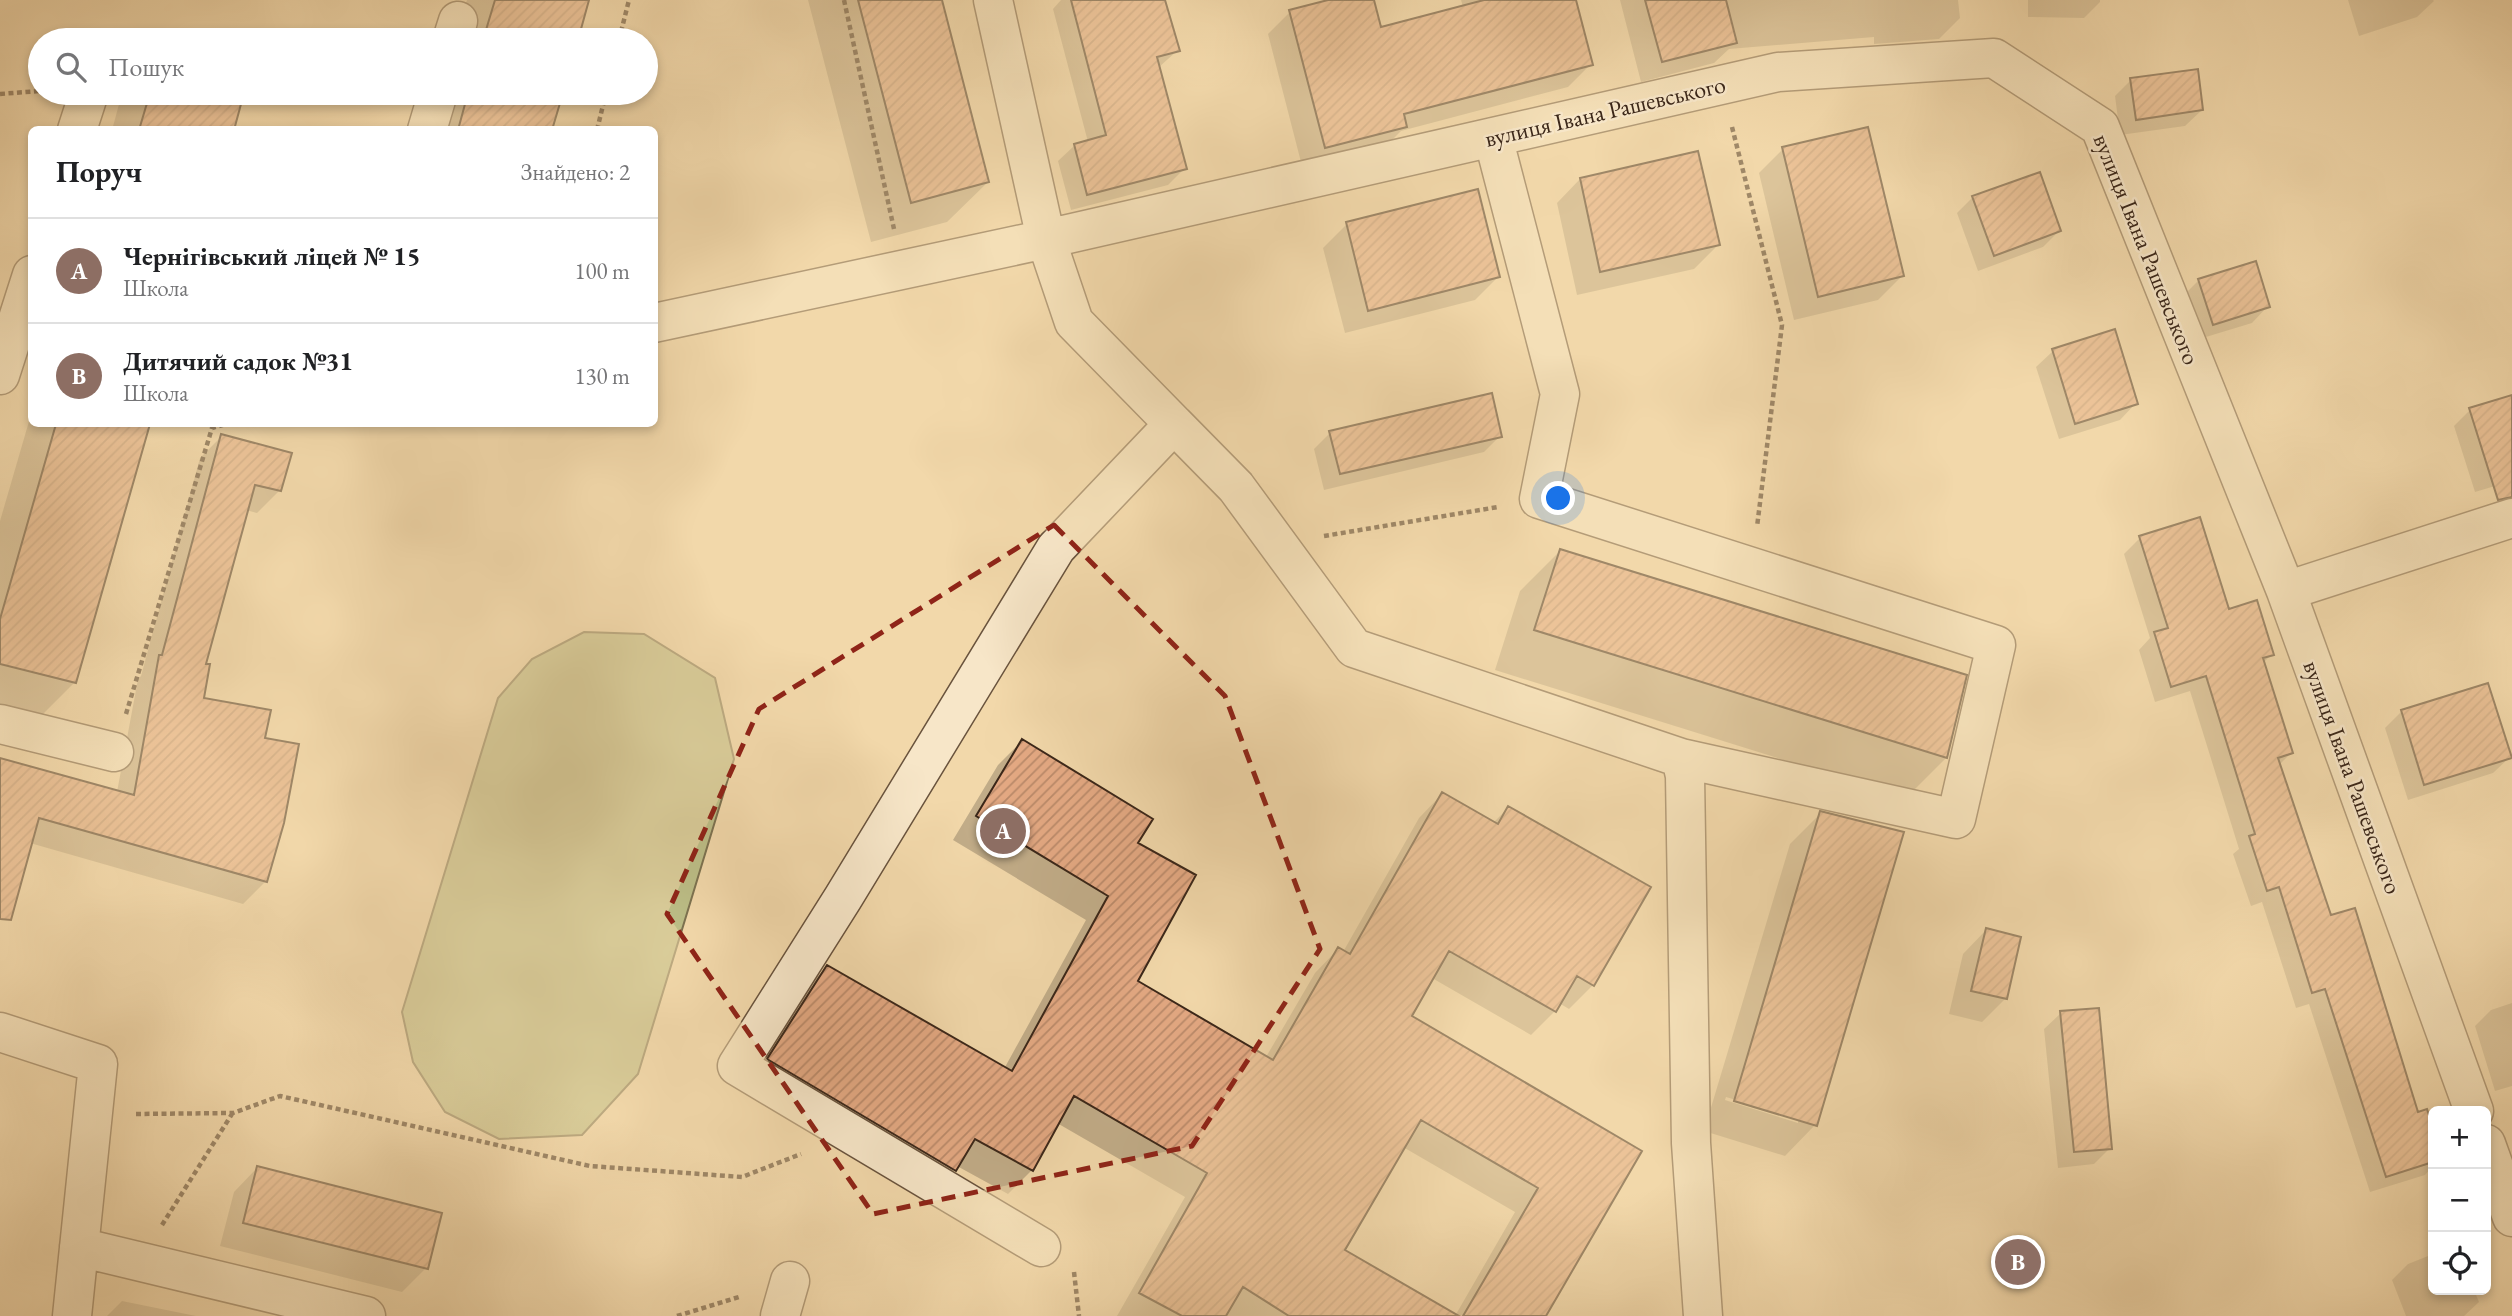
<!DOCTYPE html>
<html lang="uk">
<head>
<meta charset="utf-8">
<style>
  :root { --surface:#fff; --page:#f6f6f6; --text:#202124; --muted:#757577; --line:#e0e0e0; --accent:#8f2418 }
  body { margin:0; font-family:"EB Garamond",serif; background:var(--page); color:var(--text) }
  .controls { position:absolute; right:21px; bottom:21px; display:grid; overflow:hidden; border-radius:10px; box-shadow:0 4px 10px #0003 }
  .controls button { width:63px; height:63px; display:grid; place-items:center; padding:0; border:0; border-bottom:2px solid var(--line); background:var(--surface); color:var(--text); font:35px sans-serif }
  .you { position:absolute; left:1559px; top:499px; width:24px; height:24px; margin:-18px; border:5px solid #fff; border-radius:50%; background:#1a73e8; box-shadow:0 0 0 10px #1a73e833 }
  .badge { display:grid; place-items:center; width:46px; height:46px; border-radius:50%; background:var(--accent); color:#fff; font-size:23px; font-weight:700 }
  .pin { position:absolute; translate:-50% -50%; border:4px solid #fff; box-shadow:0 2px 7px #0006 }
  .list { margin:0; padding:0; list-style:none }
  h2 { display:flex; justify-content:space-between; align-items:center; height:91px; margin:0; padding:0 28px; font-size:30px }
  h2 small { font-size:23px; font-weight:400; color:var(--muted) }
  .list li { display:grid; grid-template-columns:46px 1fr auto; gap:21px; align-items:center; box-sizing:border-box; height:105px; padding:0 28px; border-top:2px solid var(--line) }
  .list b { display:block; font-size:26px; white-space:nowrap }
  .list p { margin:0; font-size:23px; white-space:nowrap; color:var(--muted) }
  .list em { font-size:23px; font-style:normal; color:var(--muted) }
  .icon { flex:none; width:38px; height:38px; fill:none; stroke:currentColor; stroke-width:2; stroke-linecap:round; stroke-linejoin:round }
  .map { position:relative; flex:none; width:2512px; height:1316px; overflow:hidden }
  .search { position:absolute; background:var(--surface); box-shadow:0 4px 10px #0003; left:28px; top:28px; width:630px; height:77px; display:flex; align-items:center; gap:18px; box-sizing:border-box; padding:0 24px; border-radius:38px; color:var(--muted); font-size:26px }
  .panel { position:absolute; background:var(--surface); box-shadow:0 4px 10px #0003; left:28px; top:126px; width:630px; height:301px; border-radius:10px }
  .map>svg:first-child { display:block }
  .grass { fill:#bcbe87; stroke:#7c7250; stroke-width:2 }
  .shadow { fill:#0003; fill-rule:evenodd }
  .building { fill:url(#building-hatch); stroke:#3b2719; stroke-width:2 }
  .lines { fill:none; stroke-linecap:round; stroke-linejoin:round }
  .minor-casing { stroke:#69533d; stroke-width:41 }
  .path { stroke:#3b2719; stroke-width:4.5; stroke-dasharray:5 3.5; stroke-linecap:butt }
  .minor { stroke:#f7e6c8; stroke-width:38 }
  .marked { fill:none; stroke:#8f2418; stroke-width:5; stroke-dasharray:14 9; stroke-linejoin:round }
  .labels { text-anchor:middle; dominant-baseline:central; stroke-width:5; stroke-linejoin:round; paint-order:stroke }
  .street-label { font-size:24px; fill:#3b2719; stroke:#f7e6c8 }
</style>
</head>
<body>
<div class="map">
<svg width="2512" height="1316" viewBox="0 0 2512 1316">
  <defs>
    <pattern id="building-hatch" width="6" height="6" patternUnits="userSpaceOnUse" patternTransform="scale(1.75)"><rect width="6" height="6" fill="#e4a983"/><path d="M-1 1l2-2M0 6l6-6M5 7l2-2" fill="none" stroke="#ba8a6a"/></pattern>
  </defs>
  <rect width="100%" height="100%" fill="#f2d8aa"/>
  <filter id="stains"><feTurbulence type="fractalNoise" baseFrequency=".00286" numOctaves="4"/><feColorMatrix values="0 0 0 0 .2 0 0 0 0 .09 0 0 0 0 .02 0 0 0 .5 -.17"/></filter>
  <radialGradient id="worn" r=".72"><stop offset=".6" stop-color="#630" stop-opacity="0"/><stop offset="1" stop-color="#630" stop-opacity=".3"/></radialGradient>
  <!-- grass -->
  <path class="grass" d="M 584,632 L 644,634 L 715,678 L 734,759 L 638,1074 L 582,1135 L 499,1139 L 445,1112 L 413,1062 L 402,1012 L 498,698 L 532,659 Z"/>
  <!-- shadow -->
  <path class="shadow" d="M 467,0 L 588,0 L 576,40 L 455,40 Z
    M 808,0 L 940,0 L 988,182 L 947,222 L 871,242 Z
    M 1061,0 L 1163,0 L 1178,50 L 1158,68 L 1185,168 L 1168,185 L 1071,210 L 1058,161 L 1075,145 L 1088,142 L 1053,9 Z
    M 1335,0 L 1372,0 L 1380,29 L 1463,7 L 1461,0 L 1574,0 L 1591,64 L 1568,87 L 1401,131 L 1383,149 L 1303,170 L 1268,34 L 1290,12 Z
    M 1620,0 L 1958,0 L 1960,18 L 1939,39 L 1874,44 L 1874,37 L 1729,49 L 1714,63 L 1641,82 Z
    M 2028,0 L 2100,0 L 2100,2 L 2084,18 L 2028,17 Z
    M 2348,0 L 2433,0 L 2434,1 L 2417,17 L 2359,36 Z
    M 2131,80 L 2202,110 L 2185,126 L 2120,135 L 2115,96 Z
    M 122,93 L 243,93 L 232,130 L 112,130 Z
    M 440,93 L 561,93 L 550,130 L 430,130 Z
    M 1783,149 L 1902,276 L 1878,300 L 1794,320 L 1759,173 Z
    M 1580,179 L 1718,245 L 1694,269 L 1577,295 L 1557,203 Z
    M 1973,197 L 2059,231 L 2043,247 L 1978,271 L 1957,213 Z
    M 1347,224 L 1498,277 L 1475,300 L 1345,333 L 1323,248 Z
    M 2199,280 L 2268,306 L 2252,323 L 2196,340 L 2183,296 Z
    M 2053,351 L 2136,403 L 2120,420 L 2059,439 L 2036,367 Z
    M 2512,397 L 2512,481 L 2475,492 L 2454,426 L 2470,410 Z
    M 32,411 L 32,424 L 148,424 L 75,682 L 35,722 L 0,713 L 0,521 Z
    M 1330,433 L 1500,436 L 1484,452 L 1324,490 L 1314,449 Z
    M 222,436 L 279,491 L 257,513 L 246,510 L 203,665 L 202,699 L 263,739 L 266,881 L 243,904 L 30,843 L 0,914 L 0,760 L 117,792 L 138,679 L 141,676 L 200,458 Z
    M 2140,538 L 2228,611 L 2272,654 L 2263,663 L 2291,753 L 2279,765 L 2330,917 L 2417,1114 L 2426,1111 L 2433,1133 L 2433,1166 L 2425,1175 L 2370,1192 L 2309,1004 L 2296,1008 L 2262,902 L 2251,906 L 2233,854 L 2239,849 L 2190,691 L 2155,702 L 2139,650 L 2150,638 L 2124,554 Z
    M 1560,551 L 1946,758 L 1906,798 L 1495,670 L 1520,591 Z
    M 2486,685 L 2510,757 L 2493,773 L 2408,800 L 2385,728 L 2401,712 Z
    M 1022,741 L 1136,844 L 1135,982 L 1266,1057 L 1315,973 L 1338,949 L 1343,952 L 1419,818 L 1442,794 L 1493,823 L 1508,808 L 1593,985 L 1569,1009 L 1559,1003 L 1555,1011 L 1531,1035 L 1432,978 L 1410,1017 L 1640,1151 L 1544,1316 L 1117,1316 L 1185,1197 L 1057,1123 L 1032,1170 L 1008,1194 L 957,1166 L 931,1194 L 745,1083 L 803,991 L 827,967 L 1004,1069 L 1086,920 L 953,840 L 998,765 ZM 1403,1147 L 1515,1212 L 1455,1316 L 1342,1250 Z
    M 1821,813 L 1815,1125 L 1785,1156 L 1704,1131 L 1790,844 ZM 1726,1097 L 1798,1119 L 1798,1123 L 1725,1100 Z
    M 1986,930 L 2006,998 L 1982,1022 L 1949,1014 L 1963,954 Z
    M 2512,1003 L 2512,1086 L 2495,1091 L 2475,1026 L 2491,1010 Z
    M 2061,1013 L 2110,1148 L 2094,1164 L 2058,1168 L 2044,1029 Z
    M 257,1168 L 426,1268 L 402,1292 L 220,1246 L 234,1192 Z
    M 2433,1254 L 2433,1290 L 2474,1290 L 2479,1302 L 2464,1316 L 2406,1316 L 2392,1280 L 2408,1264 Z
    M 122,1301 L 196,1316 L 107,1316 Z"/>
  <!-- building -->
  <path class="building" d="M 495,0 L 589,0 L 578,40 L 483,40 Z
    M 858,0 L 942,0 L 989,182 L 911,203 Z
    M 1071,0 L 1165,0 L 1180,51 L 1157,57 L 1187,169 L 1087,195 L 1074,144 L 1106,135 Z
    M 1328,0 L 1374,0 L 1381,27 L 1484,0 L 1576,0 L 1593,65 L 1404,114 L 1407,127 L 1325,148 L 1289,10 Z
    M 1645,0 L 1726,0 L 1737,43 L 1662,62 Z
    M 2198,69 L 2203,110 L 2136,120 L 2130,78 Z
    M 150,93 L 244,93 L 234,130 L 139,130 Z
    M 468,93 L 563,93 L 552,130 L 458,130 Z
    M 1868,127 L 1904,276 L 1818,297 L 1782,147 Z
    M 1698,151 L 1720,245 L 1600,272 L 1580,178 Z
    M 2040,172 L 2061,231 L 1994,256 L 1972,196 Z
    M 1478,189 L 1500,277 L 1368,311 L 1346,222 Z
    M 2256,261 L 2270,307 L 2213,325 L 2198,279 Z
    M 2115,329 L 2138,404 L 2075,424 L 2052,349 Z
    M 1492,393 L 1502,437 L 1340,474 L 1329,431 Z
    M 2512,395 L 2512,497 L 2498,500 L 2469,408 Z
    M 56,424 L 150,424 L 76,683 L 0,664 L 0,619 Z
    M 221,434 L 292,453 L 281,491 L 255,485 L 206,664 L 210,664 L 204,698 L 271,710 L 265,738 L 299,744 L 284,823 L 267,882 L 39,818 L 11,920 L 0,919 L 0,758 L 134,795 L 159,655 L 162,655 Z
    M 2200,517 L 2229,609 L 2257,600 L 2274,655 L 2263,658 L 2293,753 L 2278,758 L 2331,915 L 2355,908 L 2418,1112 L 2427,1109 L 2433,1128 L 2433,1162 L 2386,1177 L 2325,989 L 2312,993 L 2279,887 L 2267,891 L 2249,836 L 2255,834 L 2206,676 L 2171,687 L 2154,632 L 2168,628 L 2139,536 Z
    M 1560,549 L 1967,675 L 1947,758 L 1534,630 Z
    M 2488,683 L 2512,758 L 2424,785 L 2401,710 Z
    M 1022,739 L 1153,819 L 1138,843 L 1196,875 L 1138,981 L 1273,1060 L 1338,947 L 1350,954 L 1442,792 L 1498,824 L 1508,806 L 1651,887 L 1594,986 L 1577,976 L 1556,1012 L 1449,951 L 1412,1016 L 1642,1151 L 1546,1316 L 1463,1316 L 1538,1188 L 1421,1120 L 1345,1250 L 1459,1316 L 1289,1316 L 1243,1287 L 1226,1316 L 1182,1316 L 1139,1293 L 1207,1173 L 1074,1096 L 1033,1171 L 975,1139 L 956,1171 L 767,1059 L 827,965 L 1012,1071 L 1108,896 L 976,816 Z
    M 1820,811 L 1904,832 L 1817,1126 L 1734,1101 Z
    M 1986,928 L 2021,937 L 2007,999 L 1971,991 Z
    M 2099,1008 L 2112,1149 L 2074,1152 L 2060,1011 Z
    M 257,1166 L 442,1213 L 428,1269 L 243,1223 Z"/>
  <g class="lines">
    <defs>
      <path id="minor" d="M 993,0 L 1046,239 L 1778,72 L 1994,58 L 2100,127 L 2286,591 L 2474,1111
        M 452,40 L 458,21
        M 77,130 L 89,93
        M 427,130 L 438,93
        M 1493,137 L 1560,394 L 1539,499 L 1996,645 L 1956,819 L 1681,758
        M 654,323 L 1046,239 L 1074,322 L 1174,424
        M 0,375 L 32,275
        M 2286,591 L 2512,518
        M 0,724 L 114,752
        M 0,1032 L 98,1064 L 72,1316
        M 2486,1144 L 2512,1217
        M 79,1247 L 366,1316
        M 1041,1247 L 737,1066 L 843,898 L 1056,548 L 1174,424 L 1236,487 L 1354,648 L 1681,758 L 1685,776 L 1691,1143 L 1703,1316
        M 780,1316 L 790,1281"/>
    </defs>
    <!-- minor casing -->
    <use href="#minor" class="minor-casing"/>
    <!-- path -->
    <path class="path" d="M 844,0 L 894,229
      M 157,40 L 170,31 L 237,40
      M 364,40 L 411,30
      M 619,40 L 629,0
      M 0,94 L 40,91
      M 1732,127 L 1782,325 L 1757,527
      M 597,130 L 606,93
      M 1324,536 L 1498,507
      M 126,714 L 212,428 L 226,424
      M 136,1114 L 233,1113 L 280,1096 L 590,1166 L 742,1177 L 801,1154
      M 162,1225 L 232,1114
      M 1074,1272 L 1079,1316
      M 677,1316 L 742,1296"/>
    <!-- minor -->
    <use href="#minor" class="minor"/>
  </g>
  <!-- marked area -->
  <path d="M0 0H2512V1316H0ZM 1054,525 L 1225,696 L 1320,949 L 1192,1146 L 873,1214 L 667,914 L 759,709 Z" fill="#f2d8aa" fill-opacity=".55" fill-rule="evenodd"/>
  <path class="marked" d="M 1054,525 L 1225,696 L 1320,949 L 1192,1146 L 873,1214 L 667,914 L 759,709 Z"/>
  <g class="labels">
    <!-- street labels -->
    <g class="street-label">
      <text transform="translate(1605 111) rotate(-13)">вулиця Івана Рашевського</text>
      <text transform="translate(2147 249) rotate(68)">вулиця Івана Рашевського</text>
      <text transform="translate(2353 777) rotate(70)">вулиця Івана Рашевського</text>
    </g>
  </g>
  <rect width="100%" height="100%" filter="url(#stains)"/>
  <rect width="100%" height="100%" fill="url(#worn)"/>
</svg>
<div class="controls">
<button>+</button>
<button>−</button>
<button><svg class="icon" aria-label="locate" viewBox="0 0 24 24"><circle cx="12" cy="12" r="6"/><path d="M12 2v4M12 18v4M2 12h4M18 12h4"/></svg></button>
</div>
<div class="you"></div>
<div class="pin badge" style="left:1003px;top:831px;background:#8d6e63">A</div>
<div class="pin badge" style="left:2018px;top:1262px;background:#8d6e63">B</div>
<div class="search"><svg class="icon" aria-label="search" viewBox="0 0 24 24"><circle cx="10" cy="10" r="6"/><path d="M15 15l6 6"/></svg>Пошук</div>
<section class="panel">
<h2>Поруч<small>Знайдено: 2</small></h2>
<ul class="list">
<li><span class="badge" style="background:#8d6e63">A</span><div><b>Чернігівський ліцей № 15</b><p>Школа</p></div><em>100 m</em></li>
<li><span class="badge" style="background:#8d6e63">B</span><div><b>Дитячий садок №31</b><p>Школа</p></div><em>130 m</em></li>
</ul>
</section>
</div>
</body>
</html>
